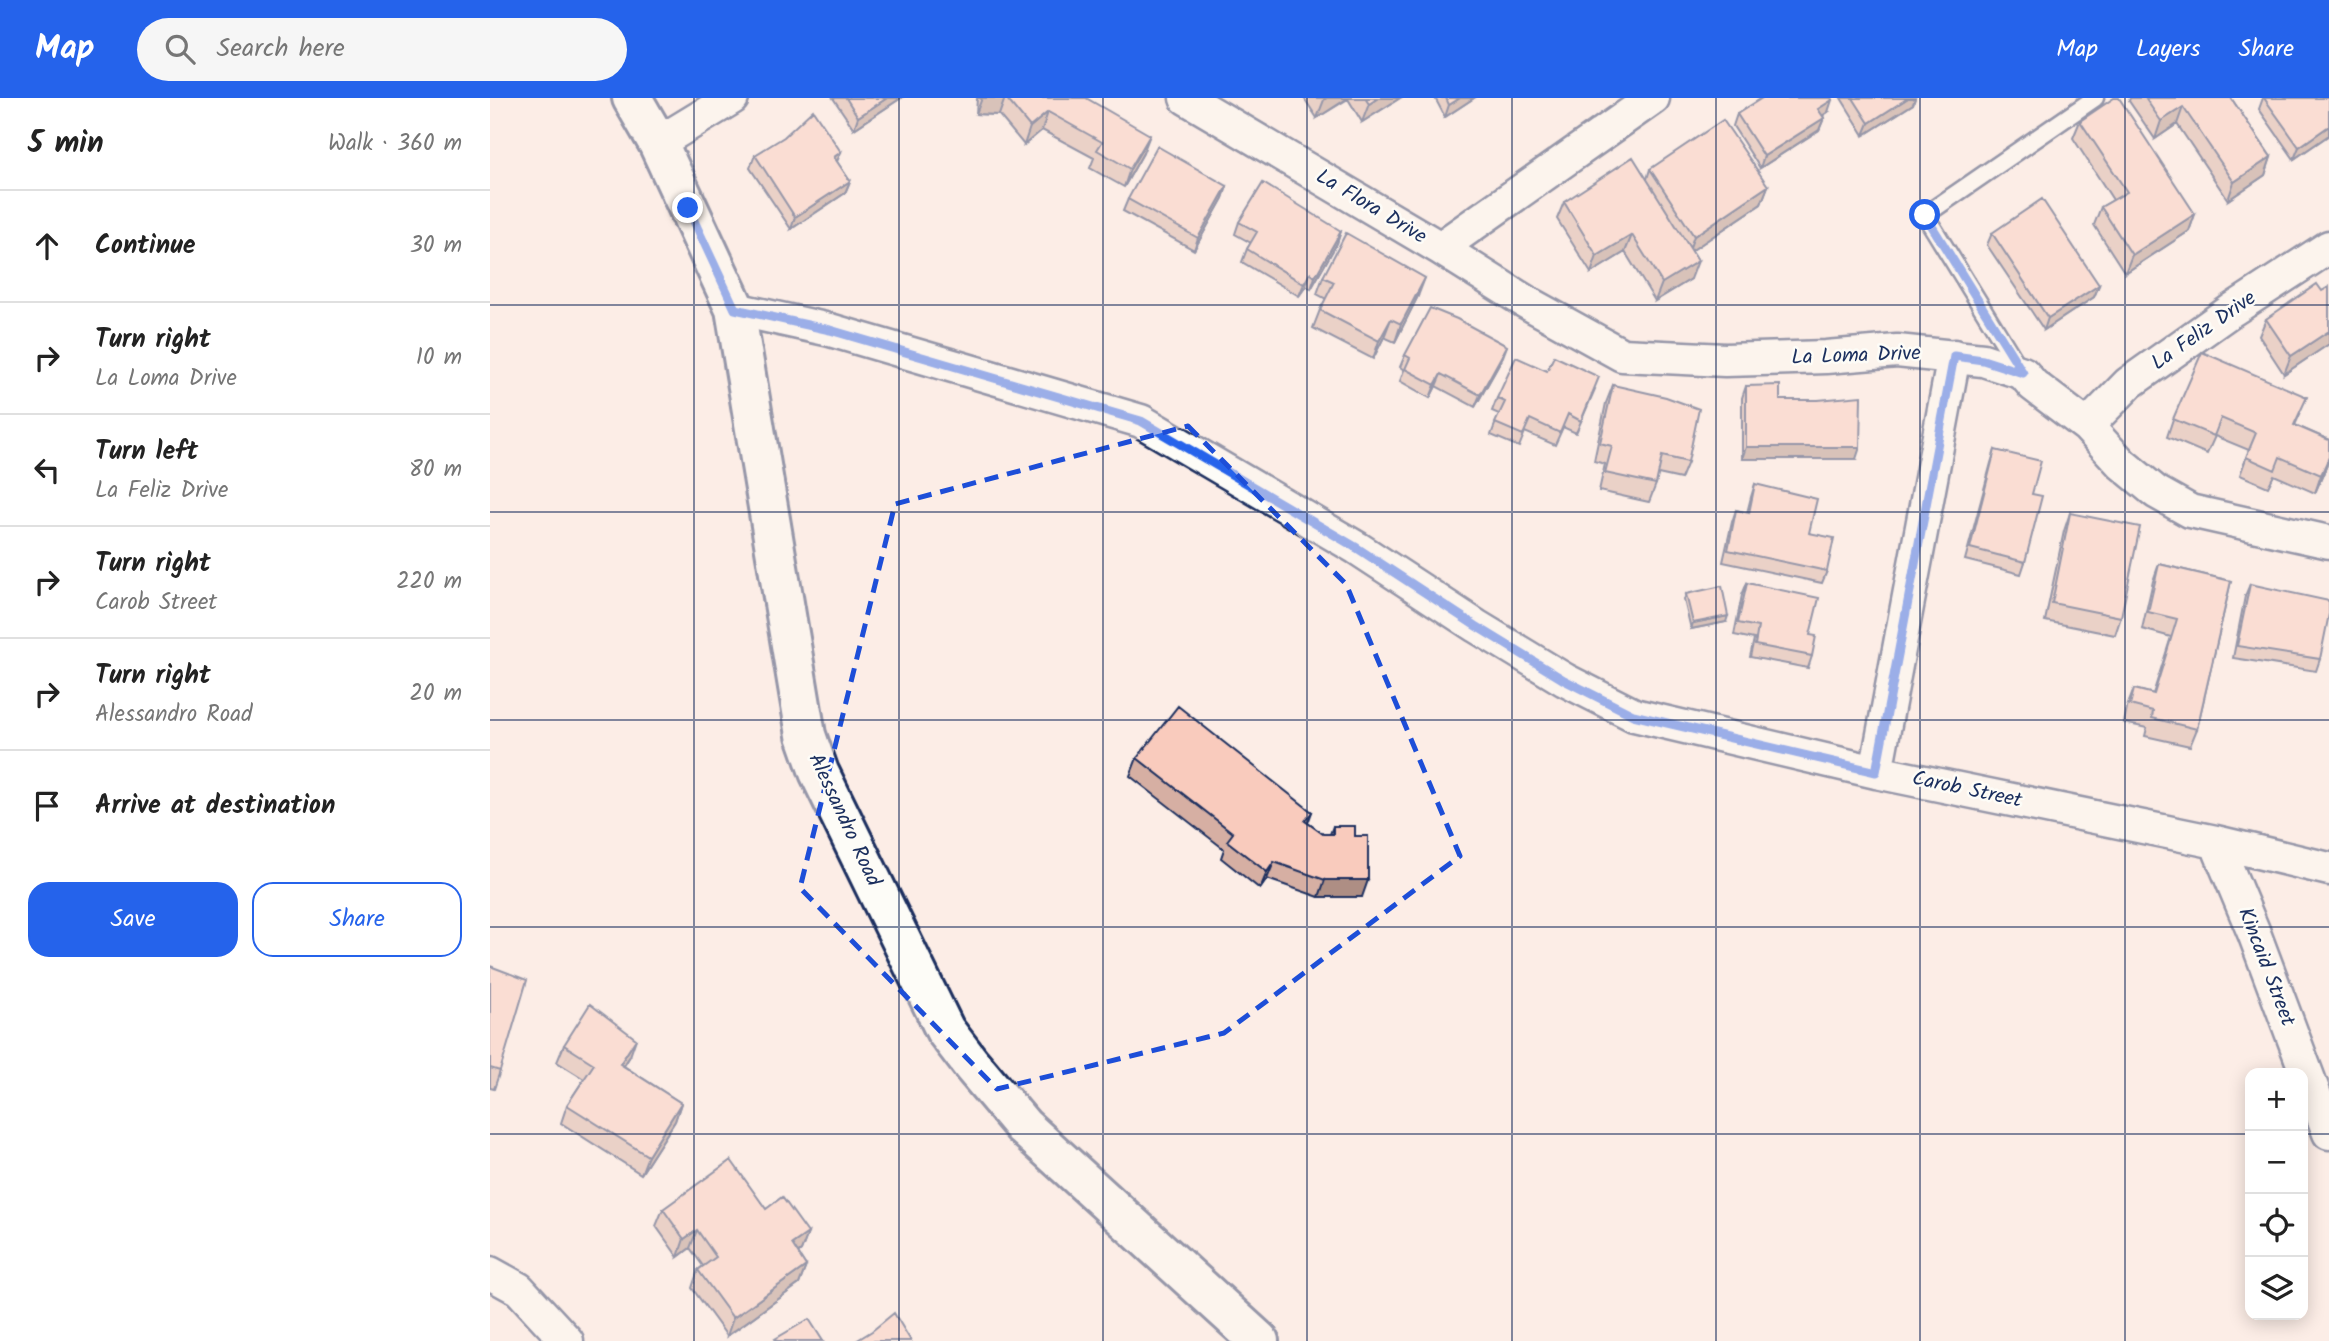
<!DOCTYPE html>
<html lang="en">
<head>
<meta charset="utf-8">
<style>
  :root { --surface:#fff; --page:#f6f6f6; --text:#222; --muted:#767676; --line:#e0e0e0; --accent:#2563eb }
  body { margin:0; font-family:Kalam,sans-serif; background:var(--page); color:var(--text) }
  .controls { position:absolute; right:21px; bottom:21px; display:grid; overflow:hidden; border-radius:14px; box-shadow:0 4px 18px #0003 }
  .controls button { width:63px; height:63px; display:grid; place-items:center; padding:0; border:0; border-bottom:2px solid var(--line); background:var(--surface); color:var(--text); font:35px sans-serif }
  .stop { position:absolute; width:21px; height:21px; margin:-16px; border:5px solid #2563eb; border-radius:50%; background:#fff }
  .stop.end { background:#2563eb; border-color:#fff; box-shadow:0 2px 7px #0008 }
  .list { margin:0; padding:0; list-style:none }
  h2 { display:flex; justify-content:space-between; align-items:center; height:91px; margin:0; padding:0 28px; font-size:30px }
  h2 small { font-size:23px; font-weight:400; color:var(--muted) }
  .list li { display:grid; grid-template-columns:46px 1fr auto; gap:21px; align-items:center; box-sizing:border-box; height:112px; padding:0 28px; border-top:2px solid var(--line) }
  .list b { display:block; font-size:26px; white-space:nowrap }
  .list p { margin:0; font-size:23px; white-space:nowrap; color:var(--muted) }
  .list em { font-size:23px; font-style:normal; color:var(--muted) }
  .actions { display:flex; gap:14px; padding:21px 28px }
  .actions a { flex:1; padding:16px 0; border:2px solid var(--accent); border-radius:21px; text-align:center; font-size:24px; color:var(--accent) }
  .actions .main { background:var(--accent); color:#fff }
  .icon { flex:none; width:38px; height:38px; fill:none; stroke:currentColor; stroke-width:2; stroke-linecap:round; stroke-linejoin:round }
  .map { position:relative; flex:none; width:1839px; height:1243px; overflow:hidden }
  header { display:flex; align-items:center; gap:42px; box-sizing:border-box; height:98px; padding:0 35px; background:var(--accent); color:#fff }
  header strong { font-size:33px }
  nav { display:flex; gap:38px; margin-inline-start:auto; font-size:24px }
  .search { width:490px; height:63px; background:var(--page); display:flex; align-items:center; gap:18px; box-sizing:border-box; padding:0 24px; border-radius:38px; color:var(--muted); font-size:26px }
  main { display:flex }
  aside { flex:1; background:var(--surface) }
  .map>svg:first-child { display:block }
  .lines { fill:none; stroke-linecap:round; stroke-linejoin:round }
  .service-casing { stroke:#1b2f5e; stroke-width:21 }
  .minor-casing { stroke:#1b2f5e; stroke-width:37 }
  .tertiary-casing { stroke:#1b2f5e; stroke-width:44 }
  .service { stroke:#fdfcf7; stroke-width:16 }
  .minor { stroke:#fdfcf7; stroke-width:32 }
  .tertiary { stroke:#fdfcf7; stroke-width:38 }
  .wall { fill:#d6afa3; stroke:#1b2f5e; stroke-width:2 }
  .shaded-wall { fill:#ae8e84; stroke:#1b2f5e; stroke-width:2 }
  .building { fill:#f9cbbd; stroke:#1b2f5e; stroke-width:2 }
  .route { stroke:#2563eb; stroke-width:9 }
  .marked { fill:none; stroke:#1d4ed8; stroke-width:5; stroke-dasharray:14 9; stroke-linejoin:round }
  .grid { fill:none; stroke:#1b2f5e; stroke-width:2; stroke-opacity:0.55 }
  .labels { text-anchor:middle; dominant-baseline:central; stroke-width:5; stroke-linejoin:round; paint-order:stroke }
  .street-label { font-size:21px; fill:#1b2f5e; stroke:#fdfcf7 }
</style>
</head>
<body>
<header>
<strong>Map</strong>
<div class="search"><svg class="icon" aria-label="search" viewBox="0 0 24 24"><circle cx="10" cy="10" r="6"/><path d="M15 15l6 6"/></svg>Search here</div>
<nav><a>Map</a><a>Layers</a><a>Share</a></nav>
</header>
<main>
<aside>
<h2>5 min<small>Walk · 360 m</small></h2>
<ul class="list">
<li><svg class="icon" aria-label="ahead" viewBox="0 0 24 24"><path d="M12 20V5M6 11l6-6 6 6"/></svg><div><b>Continue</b></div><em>30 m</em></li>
<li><svg class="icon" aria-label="right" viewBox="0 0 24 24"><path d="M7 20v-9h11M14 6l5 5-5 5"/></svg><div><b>Turn right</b><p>La Loma Drive</p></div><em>10 m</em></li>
<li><svg class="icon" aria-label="left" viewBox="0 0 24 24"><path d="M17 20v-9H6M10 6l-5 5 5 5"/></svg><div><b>Turn left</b><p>La Feliz Drive</p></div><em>80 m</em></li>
<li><svg class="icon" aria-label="right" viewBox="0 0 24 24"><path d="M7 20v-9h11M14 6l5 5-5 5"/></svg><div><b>Turn right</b><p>Carob Street</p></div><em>220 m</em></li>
<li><svg class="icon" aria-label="right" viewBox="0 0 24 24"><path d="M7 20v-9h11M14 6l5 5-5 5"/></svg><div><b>Turn right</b><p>Alessandro Road</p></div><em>20 m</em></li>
<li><svg class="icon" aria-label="arrive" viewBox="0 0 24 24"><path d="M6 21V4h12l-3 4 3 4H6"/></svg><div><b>Arrive at destination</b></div></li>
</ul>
<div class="actions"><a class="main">Save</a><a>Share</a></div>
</aside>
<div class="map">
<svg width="1839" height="1243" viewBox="0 0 1839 1243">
  <rect width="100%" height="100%" fill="#fcede6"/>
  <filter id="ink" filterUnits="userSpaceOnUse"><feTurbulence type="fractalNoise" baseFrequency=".0143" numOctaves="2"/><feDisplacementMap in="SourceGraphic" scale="14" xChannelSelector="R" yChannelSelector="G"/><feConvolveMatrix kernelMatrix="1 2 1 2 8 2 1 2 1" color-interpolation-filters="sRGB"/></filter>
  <g filter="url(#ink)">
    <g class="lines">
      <defs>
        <path id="service" d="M 1531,273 L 1435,117 L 1605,0"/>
        <path id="minor" d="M 696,0 L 950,150 L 1163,0
          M 168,45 L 242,0
          M 950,150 L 1036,204 L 1132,257 L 1235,262 L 1336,259 L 1407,253 L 1493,262 L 1533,275 L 1543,287 L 1597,328 L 1632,366 L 1666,394 L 1700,413 L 1839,444
          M 245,211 L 340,232 L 651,323 L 867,450 L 986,528 L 1075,582 L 1144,617 L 1386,674 L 1726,744 L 1839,771
          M 1597,328 L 1639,285 L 1742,212 L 1839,149
          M 1386,674 L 1464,258
          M 1726,744 L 1764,835 L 1839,1035
          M 0,1175 L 29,1191 L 77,1243"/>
        <path id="tertiary" d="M 142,0 L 168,45 L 245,211 L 316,637 L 329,674 L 455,932 L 481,966 L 533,1028 L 769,1243"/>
      </defs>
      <!-- service casing -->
      <use href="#service" class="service-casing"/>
      <!-- minor casing -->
      <use href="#minor" class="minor-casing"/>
      <!-- tertiary casing -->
      <use href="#tertiary" class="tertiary-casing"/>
      <!-- service -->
      <use href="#service" class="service"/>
      <!-- minor -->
      <use href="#minor" class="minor"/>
      <!-- tertiary -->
      <use href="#tertiary" class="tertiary"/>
    </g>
    <!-- wall -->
    <path class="wall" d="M 343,0 L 411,0 L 364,31 Z
      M 487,0 L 596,0 L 653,55 L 634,89 L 600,70 L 604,60 L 552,32 L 534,47 L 509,17 L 486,16 Z
      M 814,0 L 910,0 L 872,24 L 858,1 L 827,20 Z
      M 945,0 L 984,0 L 955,19 Z
      M 1351,0 L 1425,0 L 1423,6 L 1374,37 Z
      M 1640,0 L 1741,0 L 1781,59 L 1775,77 L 1738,102 L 1687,26 L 1665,41 L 1639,3 Z
      M 1773,0 L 1839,0 L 1839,37 L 1804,61 L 1769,11 Z
      M 1338,14 L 1332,18 L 1334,20 L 1329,32 L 1270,70 L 1243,28 L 1247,16 Z
      M 1590,23 L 1705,116 L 1699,133 L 1635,175 L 1604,127 L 1611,109 L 1623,102 L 1583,40 Z
      M 265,57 L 347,64 L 360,83 L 355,95 L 301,131 L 260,70 Z
      M 1160,71 L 1278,88 L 1271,106 L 1201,153 L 1201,181 L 1165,203 L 1135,154 L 1101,175 L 1067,121 L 1074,104 L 1157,81 Z
      M 737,88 L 733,100 L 704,152 L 633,113 L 638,101 Z
      M 749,124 L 851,133 L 847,145 L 821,191 L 816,188 L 809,198 L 752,164 L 757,151 L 761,145 L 745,136 Z
      M 1502,135 L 1609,187 L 1604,199 L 1554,232 L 1497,147 Z
      M 833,179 L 928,198 L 905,244 L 894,239 L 883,261 L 823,230 L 830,212 L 836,201 L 827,196 Z
      M 1839,189 L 1839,246 L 1794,276 L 1769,238 L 1776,221 L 1832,193 Z
      M 915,257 L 1012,261 L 985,309 L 946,288 L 940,300 L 910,283 L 914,272 L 910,269 Z
      M 1057,273 L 1105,291 L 1086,335 L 1073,329 L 1065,347 L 1035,334 L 1029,349 L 1001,337 L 1009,316 L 1002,313 L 1007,300 Z
      M 1123,287 L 1198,364 L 1191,381 L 1168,376 L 1166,386 L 1159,404 L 1109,393 L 1115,366 L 1104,363 L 1116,305 Z
      M 1256,288 L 1290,302 L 1366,361 L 1252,361 L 1252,300 Z
      M 1810,316 L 1805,327 L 1839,342 L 1839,362 L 1825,395 L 1784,377 L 1778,389 L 1750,377 L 1759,352 L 1725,338 L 1717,356 L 1677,339 L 1683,321 Z
      M 1505,352 L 1542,396 L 1535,464 L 1531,476 L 1475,462 L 1501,365 Z
      M 1265,386 L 1319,435 L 1337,473 L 1332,485 L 1233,464 L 1242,424 L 1246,412 L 1257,415 L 1261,399 Z
      M 1580,415 L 1631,519 L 1625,537 L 1555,523 L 1574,433 Z
      M 1669,466 L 1741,483 L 1707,631 L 1700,648 L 1655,638 L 1657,630 L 1634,625 L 1637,609 L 1644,591 L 1663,596 L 1681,539 L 1652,531 L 1663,483 Z
      M 1257,485 L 1320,537 L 1322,558 L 1318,570 L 1260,559 L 1264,541 L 1244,537 L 1252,497 Z
      M 1760,486 L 1830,561 L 1826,573 L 1743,560 L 1755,498 Z
      M 1196,496 L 1236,524 L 1201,531 L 1194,502 Z
      M 647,660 L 822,714 L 818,725 L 833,736 L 840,736 L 843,728 L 865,738 L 872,799 L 829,799 L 777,781 L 770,791 L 731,760 L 734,751 L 640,678 Z
      M 0,868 L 10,973 L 4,991 L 0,990 Z
      M 74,947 L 140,958 L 134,968 L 191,1005 L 185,1023 L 151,1076 L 71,1025 L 77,1007 L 94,981 L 67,964 Z
      M 173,1111 L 276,1111 L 318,1135 L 311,1153 L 308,1156 L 316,1168 L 309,1186 L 237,1238 L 202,1190 L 208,1172 L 213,1168 L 200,1150 L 188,1159 L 166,1128 Z"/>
    <!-- shaded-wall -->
    <path class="shaded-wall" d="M 397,0 L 411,0 L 364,31 L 368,19 Z
      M 492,0 L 515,0 L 509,17 L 486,16 Z
      M 837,0 L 858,0 L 827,20 L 834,2 Z
      M 888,0 L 910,0 L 872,24 L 879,6 Z
      M 970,0 L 984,0 L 955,19 L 959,7 Z
      M 1418,0 L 1425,0 L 1423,6 L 1374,37 L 1379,25 Z
      M 1342,2 L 1338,14 L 1324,23 L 1328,11 Z
      M 1693,9 L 1687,26 L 1665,41 L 1671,23 Z
      M 558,14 L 552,32 L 534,47 L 540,29 Z
      M 1334,20 L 1329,32 L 1270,70 L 1274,58 Z
      M 1839,28 L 1839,37 L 1804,61 L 1809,49 Z
      M 660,37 L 653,55 L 634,89 L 640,71 Z
      M 351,54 L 346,66 L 344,59 Z
      M 1781,59 L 1775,77 L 1738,102 L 1744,84 Z
      M 360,83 L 355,95 L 301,131 L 305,119 Z
      M 737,88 L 733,100 L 704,152 L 708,140 Z
      M 1278,88 L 1271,106 L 1198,155 L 1204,138 Z
      M 1705,116 L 1699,133 L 1635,175 L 1642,157 Z
      M 851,133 L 847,145 L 821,191 L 825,179 Z
      M 1142,137 L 1135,154 L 1101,175 L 1107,158 Z
      M 1208,163 L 1201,181 L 1165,203 L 1172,185 Z
      M 820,175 L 816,188 L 809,198 L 814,186 Z
      M 935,180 L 928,198 L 905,244 L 911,226 Z
      M 1609,187 L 1604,199 L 1554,232 L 1558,220 Z
      M 901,221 L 894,239 L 883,261 L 889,243 Z
      M 1839,233 L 1839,246 L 1794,276 L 1801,258 Z
      M 1017,248 L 1012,261 L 985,309 L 990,297 Z
      M 951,276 L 946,288 L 940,300 L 945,287 Z
      M 1256,349 L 1370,349 L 1366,361 L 1252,361 Z
      M 1839,359 L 1839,362 L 1825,395 L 1831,377 Z
      M 1238,518 L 1236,524 L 1201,531 L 1203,525 Z
      M 784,764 L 777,781 L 770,791 L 777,774 Z
      M 835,782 L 878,782 L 872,799 L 829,799 Z
      M 146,941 L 140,958 L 123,984 L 130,966 Z
      M 191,1005 L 185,1023 L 151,1076 L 158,1058 Z
      M 207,1132 L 200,1150 L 188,1159 L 194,1141 Z
      M 318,1135 L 311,1153 L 295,1164 L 302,1146 Z
      M 316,1168 L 309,1186 L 237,1238 L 243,1220 Z"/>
    <!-- building -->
    <path class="building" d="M 356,0 L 397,0 L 368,19 Z
      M 516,0 L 596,0 L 660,37 L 640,71 L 607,52 L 612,44 L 558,14 L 540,29 Z
      M 875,0 L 888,0 L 879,6 Z
      M 956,0 L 970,0 L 959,7 Z
      M 1272,0 L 1341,0 L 1342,2 L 1328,11 L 1334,20 L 1274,58 L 1247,16 Z
      M 1363,0 L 1418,0 L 1379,25 Z
      M 1624,0 L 1629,0 L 1705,116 L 1642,157 L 1611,109 L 1637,94 L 1590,23 Z
      M 1655,0 L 1741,0 L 1781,59 L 1744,84 L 1693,9 L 1671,23 Z
      M 1774,0 L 1839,0 L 1839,28 L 1809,49 Z
      M 323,12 L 351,54 L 344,59 L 360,83 L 305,119 L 265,57 L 294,39 Z
      M 1233,22 L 1278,88 L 1204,138 L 1160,71 Z
      M 667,48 L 737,88 L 708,140 L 638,101 Z
      M 1143,59 L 1208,163 L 1172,185 L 1142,137 L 1107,158 L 1074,104 Z
      M 773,85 L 851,133 L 825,179 L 820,175 L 814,186 L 757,151 L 767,134 L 749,124 Z
      M 1552,101 L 1609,187 L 1558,220 L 1502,135 Z
      M 856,135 L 935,180 L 911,226 L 901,221 L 889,243 L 830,212 L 844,184 L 833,179 Z
      M 1827,186 L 1832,193 L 1839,189 L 1839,233 L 1801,258 L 1776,221 Z
      M 940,210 L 967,221 L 1017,248 L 990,297 L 951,276 L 945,287 L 915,271 L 920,260 L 915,257 Z
      M 1712,254 L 1817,299 L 1804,327 L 1839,342 L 1839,359 L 1831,377 L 1790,359 L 1785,372 L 1756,359 L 1766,335 L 1731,320 L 1724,338 L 1683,321 Z
      M 1064,258 L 1109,279 L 1091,323 L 1078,316 L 1070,335 L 1040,321 L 1033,337 L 1005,325 L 1015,304 L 1007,300 L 1026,259 L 1057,273 Z
      M 1123,287 L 1176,299 L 1209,311 L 1198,364 L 1172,358 L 1166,386 L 1115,375 L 1122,348 L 1110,345 Z
      M 1290,287 L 1290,302 L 1328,302 L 1371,298 L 1370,349 L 1256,349 L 1256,288 Z
      M 1505,352 L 1551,363 L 1542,396 L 1552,398 L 1535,464 L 1480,450 Z
      M 1265,386 L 1327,401 L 1319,435 L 1344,440 L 1337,473 L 1238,452 L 1246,412 L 1259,415 Z
      M 1580,415 L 1650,429 L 1631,519 L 1562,505 Z
      M 1669,466 L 1741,483 L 1707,631 L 1662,620 L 1663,613 L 1640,607 L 1644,591 L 1664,596 L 1687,521 L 1658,514 Z
      M 1257,485 L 1329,500 L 1320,537 L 1326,538 L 1322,558 L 1265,547 L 1268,529 L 1248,525 Z
      M 1760,486 L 1839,503 L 1839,516 L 1830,561 L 1747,548 Z
      M 1232,488 L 1238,518 L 1203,525 L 1196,496 Z
      M 688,608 L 822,714 L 815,723 L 833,736 L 843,736 L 843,728 L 865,728 L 865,738 L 878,738 L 878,782 L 835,782 L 784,764 L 777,774 L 737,743 L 743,735 L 647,660 Z
      M 0,868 L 37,882 L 10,973 L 0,970 Z
      M 100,906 L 146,941 L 130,966 L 191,1005 L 158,1058 L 77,1007 L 104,966 L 74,947 Z
      M 241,1062 L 276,1111 L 292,1099 L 318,1135 L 302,1146 L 316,1168 L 243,1220 L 208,1172 L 226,1159 L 207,1132 L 194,1141 L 173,1111 Z
      M 404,1215 L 421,1243 L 366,1243 L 382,1233 Z
      M 319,1221 L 333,1243 L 287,1243 L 285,1241 Z"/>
  </g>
  <g class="lines" filter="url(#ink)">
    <!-- route -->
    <path class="route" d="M 198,110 L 245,211 L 340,232 L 651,323 L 867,450 L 986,528 L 1074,582 L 1143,617 L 1386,674 L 1464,258 L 1493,262 L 1533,275 L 1435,117"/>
  </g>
  <!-- marked area -->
  <path d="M0 0H1839V1243H0ZM 698,328 L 856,486 L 970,758 L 734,935 L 507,991 L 310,790 L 405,406 Z" fill="#fcede6" fill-opacity=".55" fill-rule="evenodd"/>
  <path class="marked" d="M 698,328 L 856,486 L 970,758 L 734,935 L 507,991 L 310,790 L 405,406 Z"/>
  <!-- grid -->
  <path class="grid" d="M 204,0 L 204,1243M 409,0 L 409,1243M 613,0 L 613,1243M 817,0 L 817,1243M 1022,0 L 1022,1243M 1226,0 L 1226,1243M 1430,0 L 1430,1243M 1635,0 L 1635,1243M 0,207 L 1839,207M 0,414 L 1839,414M 0,622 L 1839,622M 0,829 L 1839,829M 0,1036 L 1760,1036M 1813,1036 L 1839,1036"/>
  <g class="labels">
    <!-- street labels -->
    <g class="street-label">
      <text transform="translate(881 109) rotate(31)">La Flora Drive</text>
      <text transform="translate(1714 233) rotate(-35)">La Feliz Drive</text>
      <text transform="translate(1366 258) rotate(-2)">La Loma Drive</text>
      <text transform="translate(1477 692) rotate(12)">Carob Street</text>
      <text transform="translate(354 722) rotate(65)">Alessandro Road</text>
      <text transform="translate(1776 869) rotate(69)">Kincaid Street</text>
    </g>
  </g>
</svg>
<div class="controls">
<button>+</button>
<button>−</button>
<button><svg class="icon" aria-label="locate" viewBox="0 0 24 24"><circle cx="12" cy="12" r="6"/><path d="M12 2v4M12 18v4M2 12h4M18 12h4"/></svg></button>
<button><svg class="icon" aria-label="layers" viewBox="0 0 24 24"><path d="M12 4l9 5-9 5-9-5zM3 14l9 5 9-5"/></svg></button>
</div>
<div class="stop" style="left:1435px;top:117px"></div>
<div class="stop end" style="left:198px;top:110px"></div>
</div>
</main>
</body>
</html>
